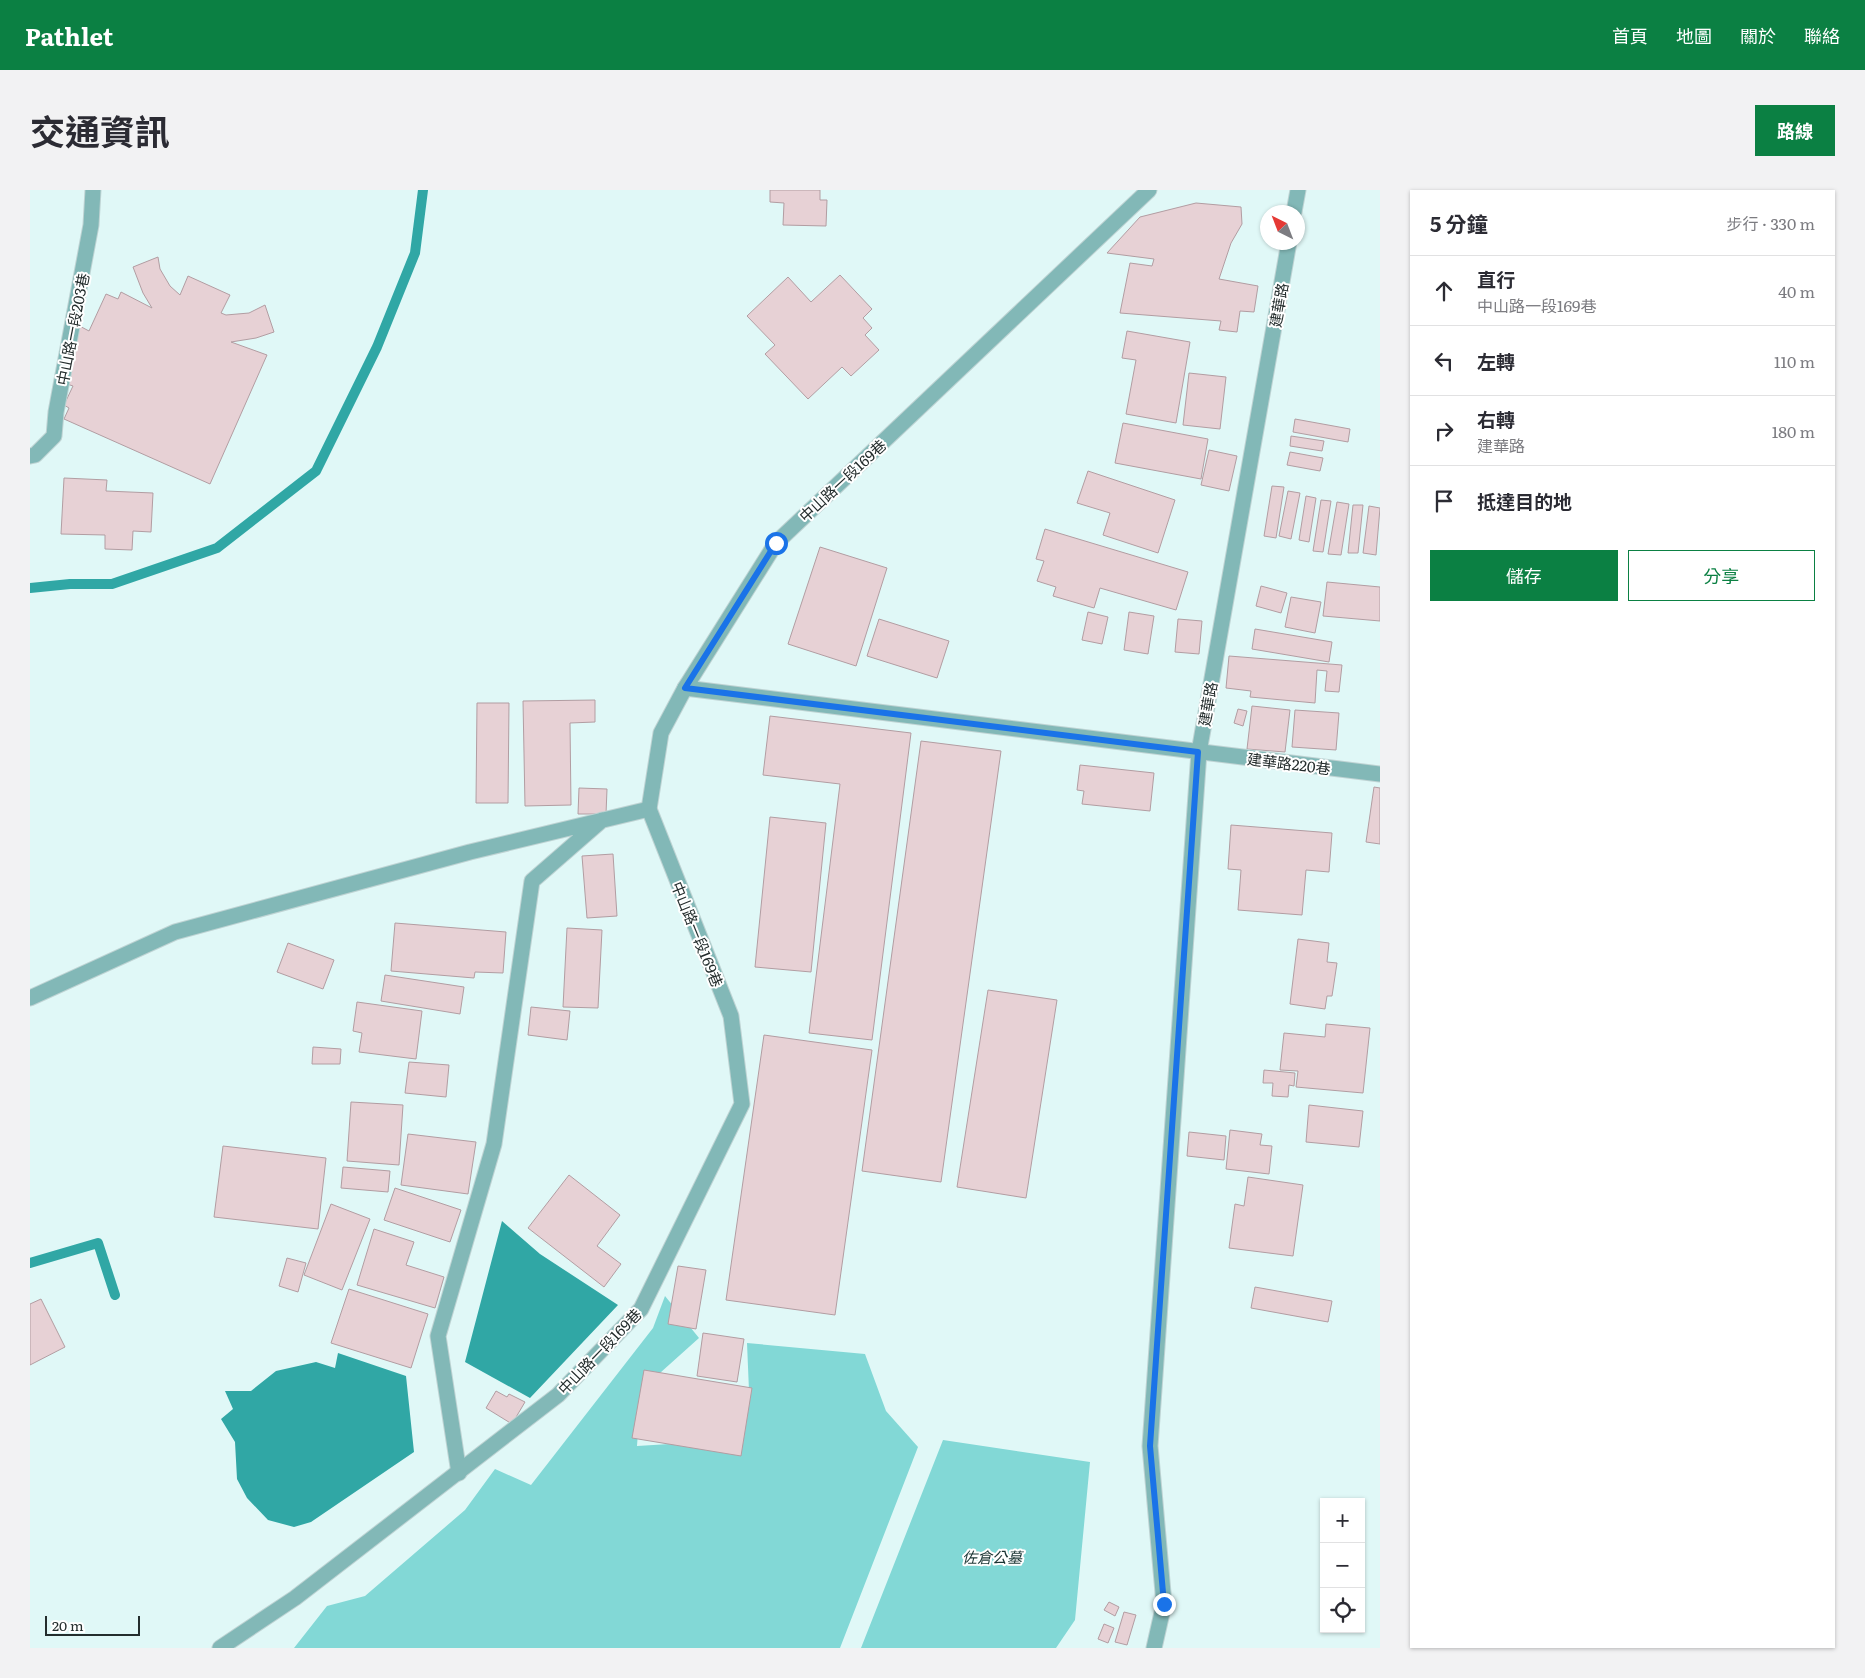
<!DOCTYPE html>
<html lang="zh-TW">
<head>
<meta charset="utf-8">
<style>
  :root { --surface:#fff; --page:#f2f2f3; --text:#2b2b33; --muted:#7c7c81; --line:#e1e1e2; --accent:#0b8043 }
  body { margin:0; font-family:Literata,"Noto Sans TC",serif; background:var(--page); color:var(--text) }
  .controls { position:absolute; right:15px; bottom:15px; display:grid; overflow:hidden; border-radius:0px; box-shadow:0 1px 4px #0004 }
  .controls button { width:45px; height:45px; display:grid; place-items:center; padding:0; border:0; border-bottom:1px solid var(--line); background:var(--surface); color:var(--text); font:25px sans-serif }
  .compass { position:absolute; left:1230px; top:15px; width:45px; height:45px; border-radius:50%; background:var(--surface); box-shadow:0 1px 4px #0004; rotate:318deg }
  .scale { position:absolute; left:15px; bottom:12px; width:95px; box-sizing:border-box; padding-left:5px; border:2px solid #242d2d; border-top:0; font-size:14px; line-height:18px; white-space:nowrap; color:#242d2d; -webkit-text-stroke:4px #fff; paint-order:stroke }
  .stop { position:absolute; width:15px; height:15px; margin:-11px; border:4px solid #1a73e8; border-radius:50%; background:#fff }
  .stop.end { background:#1a73e8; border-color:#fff; box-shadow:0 1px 5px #0008 }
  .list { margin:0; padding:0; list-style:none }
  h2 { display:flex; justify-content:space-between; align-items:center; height:65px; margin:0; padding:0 20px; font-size:21px }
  h2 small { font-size:16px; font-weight:400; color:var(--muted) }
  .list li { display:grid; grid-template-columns:32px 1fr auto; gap:15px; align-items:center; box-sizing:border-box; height:70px; padding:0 20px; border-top:1px solid var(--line) }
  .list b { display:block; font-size:19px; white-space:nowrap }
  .list p { margin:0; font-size:16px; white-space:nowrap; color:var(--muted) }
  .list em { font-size:16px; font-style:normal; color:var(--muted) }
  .actions { display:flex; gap:10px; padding:15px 20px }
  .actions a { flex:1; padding:11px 0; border:1px solid var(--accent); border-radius:0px; text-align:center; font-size:18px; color:var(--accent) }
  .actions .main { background:var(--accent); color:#fff }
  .icon { flex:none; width:28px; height:28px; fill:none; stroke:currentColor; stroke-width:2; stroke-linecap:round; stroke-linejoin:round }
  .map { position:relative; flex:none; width:1350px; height:1458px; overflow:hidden; border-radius:0px }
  header { display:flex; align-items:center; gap:30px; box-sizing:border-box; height:70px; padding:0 25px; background:var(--accent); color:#fff }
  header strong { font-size:24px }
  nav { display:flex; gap:28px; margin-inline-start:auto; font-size:18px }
  .intro { display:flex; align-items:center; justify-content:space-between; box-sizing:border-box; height:120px; padding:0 30px }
  h1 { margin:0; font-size:35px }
  .button { padding:12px 22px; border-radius:0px; background:var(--accent); color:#fff; font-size:18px; font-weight:700 }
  main { display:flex; gap:30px; padding:0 30px }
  aside { flex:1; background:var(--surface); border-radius:0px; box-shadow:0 1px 4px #0004 }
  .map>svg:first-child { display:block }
  .green { fill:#82d8d6 }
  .water { fill:#30a7a5 }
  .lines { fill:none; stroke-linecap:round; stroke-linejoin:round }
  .stream { stroke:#30a7a5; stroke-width:10 }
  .building { fill:#e7d1d5; stroke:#b29da2 }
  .service-casing { stroke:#bed3d3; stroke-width:17 }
  .minor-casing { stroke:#bed3d3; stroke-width:17 }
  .service { stroke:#82b8b7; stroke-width:15 }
  .minor { stroke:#82b8b7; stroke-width:15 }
  .route { stroke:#1a73e8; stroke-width:6 }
  .labels { text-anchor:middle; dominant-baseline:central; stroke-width:4; stroke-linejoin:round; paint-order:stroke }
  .street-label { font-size:15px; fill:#242d2d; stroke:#fff }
  .park-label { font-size:15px; font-style:italic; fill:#193332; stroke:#fff }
</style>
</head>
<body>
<header>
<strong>Pathlet</strong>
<nav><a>首頁</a><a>地圖</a><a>關於</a><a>聯絡</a></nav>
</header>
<div class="intro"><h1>交通資訊</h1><a class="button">路線</a></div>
<main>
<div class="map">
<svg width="1350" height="1458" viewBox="0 0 1350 1458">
  <rect width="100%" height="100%" fill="#e0f8f7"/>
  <!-- green -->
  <path class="green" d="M 635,1106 L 669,1148 L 611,1200 L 607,1256 L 689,1251 L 719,1201 L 717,1153 L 835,1164 L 856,1221 L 888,1257 L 810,1458 L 264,1458 L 297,1416 L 335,1406 L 435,1320 L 465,1279 L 501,1295 L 623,1138 Z
    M 913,1250 L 1060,1272 L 1045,1430 L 1026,1458 L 831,1458 Z"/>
  <!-- water -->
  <path class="water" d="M 472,1031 L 510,1064 L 588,1115 L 500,1208 L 435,1172 Z
    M 308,1163 L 376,1186 L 384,1262 L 281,1332 L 264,1337 L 238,1330 L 217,1308 L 207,1289 L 205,1252 L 191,1229 L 203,1219 L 195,1201 L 221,1201 L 246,1181 L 286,1172 L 305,1178 Z"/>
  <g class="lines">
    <!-- stream -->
    <path class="stream" d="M 0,398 L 40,394 L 82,394 L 187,358 L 286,281 L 347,157 L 385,63 L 393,0
      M 0,1073 L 68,1053 L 85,1105"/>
  </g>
  <!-- building -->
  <path class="building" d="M 740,0 L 790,0 L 790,10 L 797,10 L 796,36 L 753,35 L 754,13 L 740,12 Z
    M 1166,13 L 1211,17 L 1212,34 L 1201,53 L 1189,89 L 1228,96 L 1224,122 L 1210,121 L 1207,142 L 1189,140 L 1191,131 L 1090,123 L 1100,73 L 1122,76 L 1124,69 L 1077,63 L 1110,27 Z
    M 128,67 L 130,79 L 140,96 L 150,105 L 158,86 L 200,105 L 191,123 L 196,125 L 219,123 L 235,115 L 244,142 L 226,148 L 201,152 L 237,165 L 180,294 L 34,229 L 39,218 L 34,215 L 43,196 L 37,194 L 44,133 L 59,141 L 76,104 L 88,109 L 91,102 L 122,118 L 113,103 L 103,77 Z
    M 810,85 L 842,119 L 833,128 L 842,138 L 835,145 L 849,160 L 821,186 L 812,177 L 778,209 L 735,164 L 745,155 L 717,126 L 758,87 L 781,112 Z
    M 1097,141 L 1160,152 L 1146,233 L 1096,224 L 1106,170 L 1092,168 Z
    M 1159,183 L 1196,187 L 1190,239 L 1153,235 Z
    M 1265,229 L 1320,239 L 1318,252 L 1263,242 Z
    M 1093,233 L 1178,249 L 1171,289 L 1085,273 Z
    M 1261,246 L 1294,251 L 1292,261 L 1260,256 Z
    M 1179,260 L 1207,266 L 1199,301 L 1171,295 Z
    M 1260,262 L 1293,268 L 1290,281 L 1257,275 Z
    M 1058,281 L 1145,310 L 1128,363 L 1073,345 L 1080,323 L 1047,313 Z
    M 34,288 L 77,290 L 76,301 L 123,303 L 121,342 L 103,341 L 102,360 L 75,359 L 75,345 L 31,344 Z
    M 1242,296 L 1254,297 L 1246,348 L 1234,346 Z
    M 1258,301 L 1270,303 L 1261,349 L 1249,346 Z
    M 1276,306 L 1286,308 L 1279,352 L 1269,350 Z
    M 1291,310 L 1301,311 L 1293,362 L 1283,361 Z
    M 1307,312 L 1319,314 L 1311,365 L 1298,364 Z
    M 1323,315 L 1333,315 L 1328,363 L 1318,363 Z
    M 1339,316 L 1350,318 L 1346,365 L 1333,363 Z
    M 1015,339 L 1158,382 L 1146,420 L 1070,398 L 1064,418 L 1023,406 L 1026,397 L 1007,391 L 1014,371 L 1006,369 Z
    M 790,357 L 857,378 L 826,476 L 758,454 Z
    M 1297,392 L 1350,397 L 1350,431 L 1293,426 Z
    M 1231,396 L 1257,403 L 1251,423 L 1226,416 Z
    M 1261,407 L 1291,412 L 1285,443 L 1255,437 Z
    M 1058,422 L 1078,427 L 1072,454 L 1052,450 Z
    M 1099,422 L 1124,426 L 1118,464 L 1094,460 Z
    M 849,429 L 919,451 L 907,488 L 837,466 Z
    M 1148,429 L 1172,431 L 1169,464 L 1145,462 Z
    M 1225,439 L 1302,452 L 1299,472 L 1222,459 Z
    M 1199,466 L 1312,475 L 1309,502 L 1295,501 L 1297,481 L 1287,480 L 1285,513 L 1220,507 L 1221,501 L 1196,498 Z
    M 565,510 L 565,532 L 540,533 L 541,615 L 495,616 L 493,511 Z
    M 447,513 L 479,513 L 478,613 L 446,613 Z
    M 1222,516 L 1260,520 L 1255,562 L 1217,559 Z
    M 1208,519 L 1217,521 L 1213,536 L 1204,533 Z
    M 1265,520 L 1309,523 L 1306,560 L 1262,557 Z
    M 740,526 L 881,543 L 842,850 L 779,843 L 810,594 L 733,585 Z
    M 891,551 L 971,561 L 911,992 L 832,981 Z
    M 1050,575 L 1124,583 L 1120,621 L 1052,614 L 1054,601 L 1047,600 Z
    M 1344,597 L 1350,598 L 1350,654 L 1336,652 Z
    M 549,598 L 577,599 L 576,624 L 548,624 Z
    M 740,627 L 796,633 L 781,782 L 725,777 Z
    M 1201,635 L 1302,643 L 1299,682 L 1276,680 L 1272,725 L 1208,720 L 1211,680 L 1198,679 Z
    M 583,664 L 587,726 L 557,728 L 552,666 Z
    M 365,733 L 476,742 L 473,783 L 445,782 L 444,788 L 361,781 Z
    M 537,738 L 572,740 L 568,818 L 533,817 Z
    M 1268,749 L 1299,753 L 1297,772 L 1307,773 L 1302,806 L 1297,806 L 1295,819 L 1260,814 Z
    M 258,753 L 304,770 L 293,799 L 247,782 Z
    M 355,785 L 434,797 L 430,824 L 351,811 Z
    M 958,800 L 1027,810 L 996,1008 L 927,997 Z
    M 327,812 L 392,821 L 386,869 L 329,862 L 332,843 L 323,841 Z
    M 501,817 L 540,821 L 537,850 L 498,845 Z
    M 1296,834 L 1340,838 L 1333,903 L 1266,897 L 1268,881 L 1250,880 L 1254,843 L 1295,847 Z
    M 734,845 L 842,860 L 805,1125 L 696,1110 Z
    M 283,857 L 311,859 L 310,874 L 282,874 Z
    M 379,872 L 419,875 L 416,907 L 375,903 Z
    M 1234,880 L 1265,883 L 1264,896 L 1259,895 L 1258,907 L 1242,906 L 1243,893 L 1233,893 Z
    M 321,912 L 373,915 L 369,975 L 317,971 Z
    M 1279,915 L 1333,921 L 1329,957 L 1276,952 Z
    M 1200,940 L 1232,944 L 1230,955 L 1242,956 L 1239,984 L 1196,979 Z
    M 1159,942 L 1196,946 L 1194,970 L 1157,966 Z
    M 378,944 L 446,952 L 438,1004 L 371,995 Z
    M 193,956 L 296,968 L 288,1039 L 184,1027 Z
    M 313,977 L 360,981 L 358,1002 L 311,998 Z
    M 539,985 L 590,1025 L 567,1056 L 591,1074 L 574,1097 L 498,1038 Z
    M 1218,987 L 1273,995 L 1263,1066 L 1199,1058 L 1205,1014 L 1214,1016 Z
    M 365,998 L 431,1020 L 420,1052 L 354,1030 Z
    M 301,1014 L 340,1029 L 312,1100 L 274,1085 Z
    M 344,1039 L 384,1052 L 376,1075 L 414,1087 L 405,1118 L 327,1095 Z
    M 257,1068 L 276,1073 L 268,1102 L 249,1096 Z
    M 648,1076 L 676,1080 L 666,1139 L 638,1134 Z
    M 1225,1097 L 1302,1111 L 1298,1132 L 1221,1118 Z
    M 319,1099 L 398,1124 L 381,1178 L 301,1153 Z
    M 11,1109 L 35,1157 L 0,1175 L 0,1114 Z
    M 673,1143 L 714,1149 L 707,1192 L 667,1186 Z
    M 614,1180 L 722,1198 L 711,1266 L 602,1248 Z
    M 466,1201 L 477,1207 L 479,1204 L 495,1212 L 482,1234 L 456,1218 Z
    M 1079,1412 L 1089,1417 L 1085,1426 L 1074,1420 Z
    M 1094,1422 L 1106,1425 L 1097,1455 L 1085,1452 Z
    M 1074,1434 L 1084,1438 L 1078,1453 L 1068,1449 Z"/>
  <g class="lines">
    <defs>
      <path id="service" d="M 0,266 L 5,265 L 24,246 L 26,222 L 61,35 L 63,0
        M 655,498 L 1350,584
        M 0,808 L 145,742 L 440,662 L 619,619
        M 429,1283 L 408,1146 L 464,954 L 502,691 L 572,630"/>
      <path id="minor" d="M 1264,22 L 1268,0
        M 190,1458 L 265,1408 L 528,1205 L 611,1119 L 712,914 L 701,826 L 619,619 L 631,543 L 655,498 L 746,353 L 1119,0
        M 1124,1458 L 1134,1414 L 1120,1256 L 1169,562 L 1259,52"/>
    </defs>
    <!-- service casing -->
    <use href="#service" class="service-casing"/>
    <!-- minor casing -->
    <use href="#minor" class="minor-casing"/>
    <!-- service -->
    <use href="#service" class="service"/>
    <!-- minor -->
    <use href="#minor" class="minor"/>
  </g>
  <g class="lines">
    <!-- route -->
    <path class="route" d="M 746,353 L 655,498 L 1168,562 L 1120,1256 L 1134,1414"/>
  </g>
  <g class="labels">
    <!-- street labels -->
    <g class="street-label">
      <text transform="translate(1248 115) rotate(-80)">建華路</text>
      <text transform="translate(42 139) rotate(-79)">中山路一段203巷</text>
      <text transform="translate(812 290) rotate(-43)">中山路一段169巷</text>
      <text transform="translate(1177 514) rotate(-80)">建華路</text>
      <text transform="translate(1259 573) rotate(7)">建華路220巷</text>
      <text transform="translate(668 744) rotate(68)">中山路一段169巷</text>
      <text transform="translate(569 1161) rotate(-46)">中山路一段169巷</text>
    </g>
    <!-- park labels -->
    <g class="park-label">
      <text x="962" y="1366">佐倉公墓</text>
    </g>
  </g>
</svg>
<div class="controls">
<button>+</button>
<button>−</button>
<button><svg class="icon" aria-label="locate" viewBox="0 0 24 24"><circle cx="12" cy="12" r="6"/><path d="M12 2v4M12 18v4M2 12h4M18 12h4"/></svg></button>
</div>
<svg class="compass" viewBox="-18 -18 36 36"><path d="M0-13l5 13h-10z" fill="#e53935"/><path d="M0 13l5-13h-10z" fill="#7c7c81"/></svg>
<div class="scale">20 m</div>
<div class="stop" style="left:746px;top:353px"></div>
<div class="stop end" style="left:1134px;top:1414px"></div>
</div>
<aside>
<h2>5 分鐘<small>步行 · 330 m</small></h2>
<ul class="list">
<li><svg class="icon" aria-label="ahead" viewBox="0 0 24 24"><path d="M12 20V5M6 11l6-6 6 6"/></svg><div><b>直行</b><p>中山路一段169巷</p></div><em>40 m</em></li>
<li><svg class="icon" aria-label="left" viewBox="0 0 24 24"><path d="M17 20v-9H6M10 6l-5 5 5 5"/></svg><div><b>左轉</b></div><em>110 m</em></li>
<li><svg class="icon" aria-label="right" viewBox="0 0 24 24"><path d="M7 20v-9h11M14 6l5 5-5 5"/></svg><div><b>右轉</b><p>建華路</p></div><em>180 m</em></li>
<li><svg class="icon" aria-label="arrive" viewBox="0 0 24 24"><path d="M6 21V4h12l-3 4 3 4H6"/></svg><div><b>抵達目的地</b></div></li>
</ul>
<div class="actions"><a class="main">儲存</a><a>分享</a></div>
</aside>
</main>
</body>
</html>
